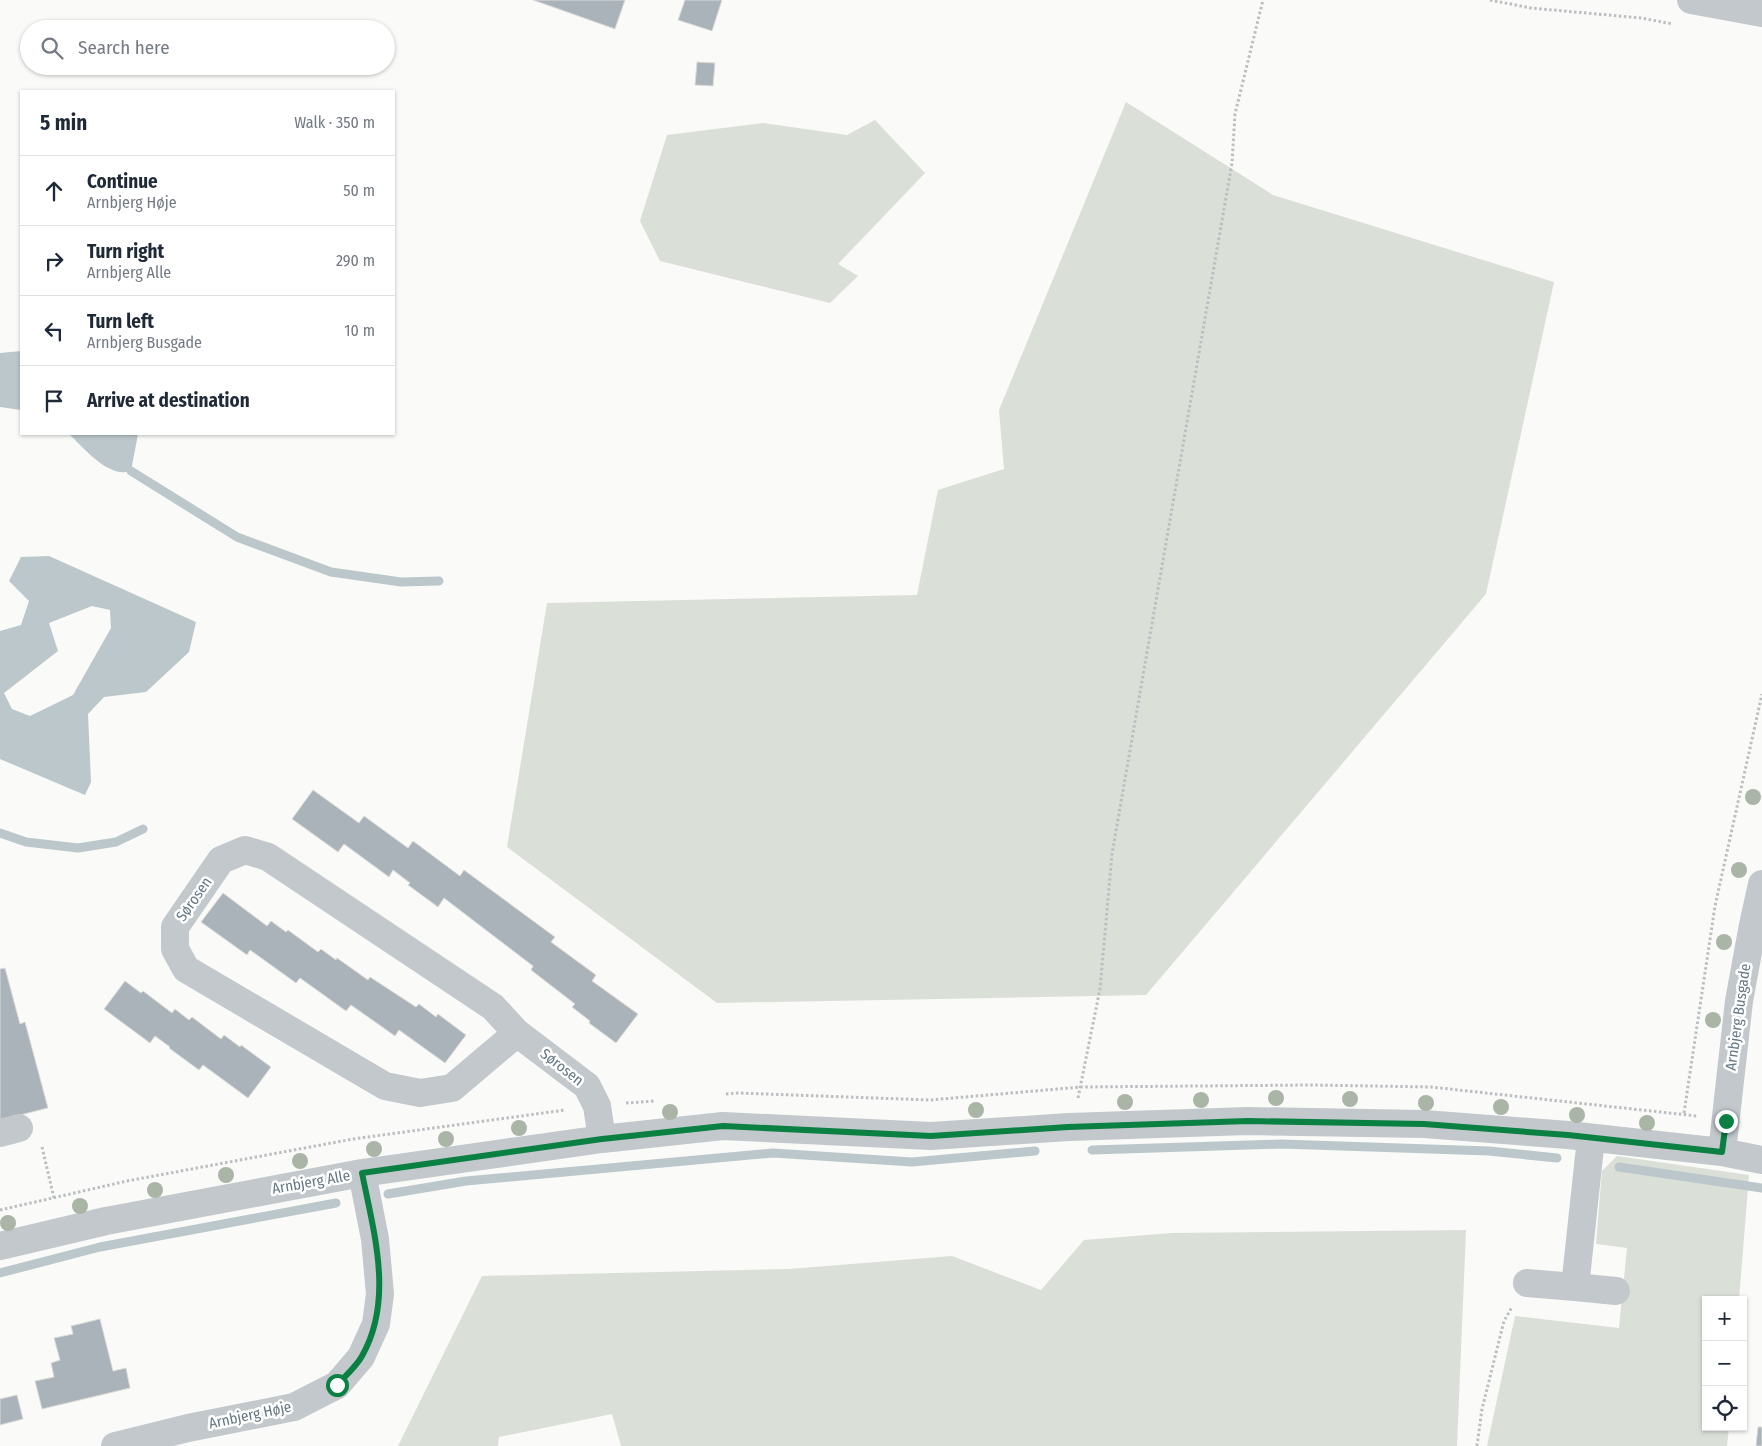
<!DOCTYPE html>
<html lang="en">
<head>
<meta charset="utf-8">
<style>
  :root { --surface:#fff; --page:#f2f2f3; --text:#1f2937; --muted:#747a83; --line:#e0e1e3 }
  body { margin:0; font-family:"Fira Sans Condensed",sans-serif; background:var(--page); color:var(--text) }
  .controls { position:absolute; right:15px; bottom:15px; display:grid; overflow:hidden; border-radius:0px; box-shadow:0 1px 4px #0004 }
  .controls button { width:45px; height:45px; display:grid; place-items:center; padding:0; border:0; border-bottom:1px solid var(--line); background:var(--surface); color:var(--text); font:25px sans-serif }
  .stop { position:absolute; width:15px; height:15px; margin:-11px; border:4px solid #0b8043; border-radius:50%; background:#fff }
  .stop.end { background:#0b8043; border-color:#fff; box-shadow:0 1px 5px #0008 }
  .list { margin:0; padding:0; list-style:none }
  h2 { display:flex; justify-content:space-between; align-items:center; height:65px; margin:0; padding:0 20px; font-size:21px }
  h2 small { font-size:16px; font-weight:400; color:var(--muted) }
  .list li { display:grid; grid-template-columns:32px 1fr auto; gap:15px; align-items:center; box-sizing:border-box; height:70px; padding:0 20px; border-top:1px solid var(--line) }
  .list b { display:block; font-size:19px; white-space:nowrap }
  .list p { margin:0; font-size:16px; white-space:nowrap; color:var(--muted) }
  .list em { font-size:16px; font-style:normal; color:var(--muted) }
  .icon { flex:none; width:28px; height:28px; fill:none; stroke:currentColor; stroke-width:2; stroke-linecap:round; stroke-linejoin:round }
  .map { position:relative; flex:none; width:1762px; height:1446px; overflow:hidden }
  .search { position:absolute; background:var(--surface); box-shadow:0 1px 4px #0004; left:20px; top:20px; width:375px; height:55px; display:flex; align-items:center; gap:12px; box-sizing:border-box; padding:0 18px; border-radius:28px; color:var(--muted); font-size:19px }
  .panel { position:absolute; background:var(--surface); box-shadow:0 1px 4px #0004; left:20px; top:90px; width:375px; height:345px; border-radius:0px }
  .map>svg:first-child { display:block }
  .green { fill:#dadfd7 }
  .water { fill:#bbc7cb; fill-rule:evenodd }
  .lines { fill:none; stroke-linecap:round; stroke-linejoin:round }
  .stream { stroke:#bbc7cb; stroke-width:9 }
  .building { fill:#aab3b9; stroke:#dcdcda }
  .path { stroke:#bbbfc2; stroke-width:3; stroke-dasharray:2.5 2.5; stroke-linecap:butt }
  .minor { stroke:#c3c8cc; stroke-width:28 }
  .tree { fill:#aab4a7 }
  .route { stroke:#0b8043; stroke-width:6 }
  .labels { text-anchor:middle; dominant-baseline:central; stroke-width:5; stroke-linejoin:round; paint-order:stroke }
  .street-label { font-size:15px; fill:#657683; stroke:#fff }
</style>
</head>
<body>
<div class="map">
<svg width="1762" height="1446" viewBox="0 0 1762 1446">
  <rect width="100%" height="100%" fill="#fafaf8"/>
  <!-- green -->
  <path class="green" d="M 1126,102 L 1273,195 L 1554,282 L 1486,594 L 1146,995 L 717,1003 L 507,847 L 547,603 L 917,595 L 938,490 L 1004,469 L 999,410 Z
    M 875,120 L 925,173 L 838,264 L 858,276 L 830,303 L 660,261 L 640,221 L 667,135 L 763,123 L 847,135 Z
    M 1617,1156 L 1749,1175 L 1739,1300 L 1706,1300 L 1706,1427 L 1729,1427 L 1727,1446 L 1487,1446 L 1515,1316 L 1619,1328 L 1627,1248 L 1596,1244 L 1602,1171 Z
    M 1466,1230 L 1457,1446 L 621,1446 L 612,1414 L 499,1437 L 498,1446 L 398,1446 L 482,1276 L 789,1269 L 952,1256 L 1041,1290 L 1084,1240 L 1172,1233 Z"/>
  <!-- water -->
  <path class="water" d="M 21,351 L 21,410 L 0,407 L 0,353 Z
    M 69,434 L 138,434 L 131,471 C 109,479 84,448 69,434 Z
    M 49,556 L 196,622 L 189,652 L 146,692 L 104,697 L 88,714 L 91,782 L 85,795 L 0,759 L 0,631 L 21,625 L 29,601 L 9,581 L 21,557 ZM 92,606 L 110,610 L 111,628 L 73,695 L 30,716 L 12,709 L 4,693 L 58,651 L 49,623 Z"/>
  <g class="lines">
    <!-- stream -->
    <path class="stream" d="M 131,471 L 237,537 L 331,572 L 401,582 L 439,581
      M 0,833 L 26,842 L 78,848 L 116,842 L 143,829
      M 1092,1150 L 1282,1144 L 1489,1151 L 1557,1158
      M 1619,1167 L 1762,1188
      M 388,1194 L 466,1181 L 773,1153 L 912,1162 L 1035,1151
      M 0,1273 L 100,1247 L 336,1203"/>
  </g>
  <!-- building -->
  <path class="building" d="M 533,0 L 625,0 L 615,29 Z
    M 685,0 L 722,0 L 712,31 L 678,20 Z
    M 697,62 L 715,63 L 713,86 L 695,85 Z
    M 313,790 L 359,823 L 364,816 L 408,848 L 413,841 L 460,876 L 464,870 L 555,937 L 551,942 L 596,975 L 592,981 L 638,1014 L 616,1043 L 589,1023 L 590,1021 L 572,1007 L 575,1004 L 531,970 L 533,966 L 444,898 L 438,907 L 408,885 L 410,883 L 393,870 L 389,877 L 344,844 L 338,852 L 292,819 Z
    M 223,893 L 267,926 L 271,921 L 286,932 L 288,930 L 318,952 L 321,949 L 336,960 L 337,958 L 368,980 L 370,977 L 416,1007 L 419,1004 L 436,1017 L 438,1014 L 466,1035 L 445,1063 L 399,1030 L 395,1036 L 351,1005 L 346,1011 L 300,978 L 296,983 L 250,950 L 247,955 L 201,922 Z
    M 5,968 L 20,1024 L 25,1022 L 48,1108 L 0,1120 L 0,969 Z
    M 125,981 L 141,993 L 143,991 L 172,1013 L 175,1009 L 189,1020 L 192,1017 L 221,1039 L 224,1035 L 240,1047 L 241,1045 L 271,1067 L 248,1098 L 203,1065 L 199,1070 L 169,1048 L 170,1047 L 155,1036 L 150,1043 L 104,1009 Z
    M 100,1319 L 113,1371 L 126,1368 L 130,1388 L 42,1409 L 35,1381 L 54,1377 L 51,1363 L 60,1360 L 54,1338 L 73,1334 L 71,1326 Z
    M 17,1395 L 23,1419 L 0,1425 L 0,1399 Z
    M 1758,1427 L 1762,1427 L 1762,1446 L 1756,1446 Z"/>
  <g class="lines">
    <!-- path -->
    <path class="path" d="M 1490,0 L 1531,8 L 1641,18 L 1673,24
      M 726,1094 L 738,1093 L 930,1100 L 1081,1087 L 1312,1085 L 1431,1087 L 1697,1116
      M 1078,1098 L 1100,989 L 1112,854 L 1232,163 L 1235,114 L 1263,0
      M 626,1103 L 655,1101
      M 1684,1113 L 1715,906 L 1762,694
      M 42,1147 L 54,1198
      M 0,1210 L 127,1181 L 353,1139 L 565,1110
      M 1477,1446 L 1482,1409 L 1504,1321 L 1512,1307"/>
    <!-- minor -->
    <path class="minor" d="M 1691,0 L 1762,13
      M 517,1033 L 452,1088 L 420,1093 L 385,1086 L 186,969 L 175,949 L 175,927 L 221,860 L 245,850 L 268,857 L 493,1007 L 517,1033 L 587,1086 L 597,1106 L 602,1139
      M 0,1133 L 19,1128
      M 1722,1152 L 1739,1001 L 1753,925 L 1762,884
      M 0,1246 L 106,1221 L 362,1173 L 602,1139 L 723,1126 L 931,1136 L 1069,1127 L 1248,1121 L 1424,1124 L 1568,1135 L 1722,1152 L 1762,1160
      M 1527,1283 L 1575,1287 L 1591,1138
      M 1575,1287 L 1616,1291
      M 115,1446 L 188,1428 L 294,1407 L 337,1385 L 361,1357 L 376,1324 L 380,1294 L 375,1239 L 362,1173"/>
  </g>
  <!-- trees -->
  <g class="tree">
    <circle cx="1753" cy="797" r="8"/>
    <circle cx="1739" cy="870" r="8"/>
    <circle cx="1724" cy="942" r="8"/>
    <circle cx="1713" cy="1020" r="8"/>
    <circle cx="1276" cy="1098" r="8"/>
    <circle cx="1350" cy="1099" r="8"/>
    <circle cx="1201" cy="1100" r="8"/>
    <circle cx="1125" cy="1102" r="8"/>
    <circle cx="1426" cy="1103" r="8"/>
    <circle cx="1501" cy="1107" r="8"/>
    <circle cx="976" cy="1110" r="8"/>
    <circle cx="670" cy="1112" r="8"/>
    <circle cx="1577" cy="1115" r="8"/>
    <circle cx="1647" cy="1123" r="8"/>
    <circle cx="519" cy="1128" r="8"/>
    <circle cx="446" cy="1139" r="8"/>
    <circle cx="374" cy="1149" r="8"/>
    <circle cx="300" cy="1161" r="8"/>
    <circle cx="226" cy="1175" r="8"/>
    <circle cx="155" cy="1190" r="8"/>
    <circle cx="80" cy="1206" r="8"/>
    <circle cx="8" cy="1223" r="8"/>
  </g>
  <g class="lines">
    <!-- route -->
    <path class="route" d="M 337,1385 C 345,1376 356,1367 362,1356 C 394,1300 374,1233 362,1173 L 602,1139 L 723,1126 L 931,1136 L 1068,1127 L 1248,1121 L 1424,1124 L 1568,1135 L 1722,1152 L 1726,1121"/>
  </g>
  <g class="labels">
    <!-- street labels -->
    <g class="street-label">
      <text transform="translate(194 899) rotate(-55)">Sørosen</text>
      <text transform="translate(1738 1017) rotate(-82)">Arnbjerg Busgade</text>
      <text transform="translate(562 1067) rotate(38)">Sørosen</text>
      <text transform="translate(311 1182) rotate(-10)">Arnbjerg Alle</text>
      <text transform="translate(250 1415) rotate(-12)">Arnbjerg Høje</text>
    </g>
  </g>
</svg>
<div class="controls">
<button>+</button>
<button>−</button>
<button><svg class="icon" aria-label="locate" viewBox="0 0 24 24"><circle cx="12" cy="12" r="6"/><path d="M12 2v4M12 18v4M2 12h4M18 12h4"/></svg></button>
</div>
<div class="stop" style="left:337px;top:1385px"></div>
<div class="stop end" style="left:1726px;top:1121px"></div>
<div class="search"><svg class="icon" aria-label="search" viewBox="0 0 24 24"><circle cx="10" cy="10" r="6"/><path d="M15 15l6 6"/></svg>Search here</div>
<section class="panel">
<h2>5 min<small>Walk · 350 m</small></h2>
<ul class="list">
<li><svg class="icon" aria-label="ahead" viewBox="0 0 24 24"><path d="M12 20V5M6 11l6-6 6 6"/></svg><div><b>Continue</b><p>Arnbjerg Høje</p></div><em>50 m</em></li>
<li><svg class="icon" aria-label="right" viewBox="0 0 24 24"><path d="M7 20v-9h11M14 6l5 5-5 5"/></svg><div><b>Turn right</b><p>Arnbjerg Alle</p></div><em>290 m</em></li>
<li><svg class="icon" aria-label="left" viewBox="0 0 24 24"><path d="M17 20v-9H6M10 6l-5 5 5 5"/></svg><div><b>Turn left</b><p>Arnbjerg Busgade</p></div><em>10 m</em></li>
<li><svg class="icon" aria-label="arrive" viewBox="0 0 24 24"><path d="M6 21V4h12l-3 4 3 4H6"/></svg><div><b>Arrive at destination</b></div></li>
</ul>
</section>
</div>
</body>
</html>
